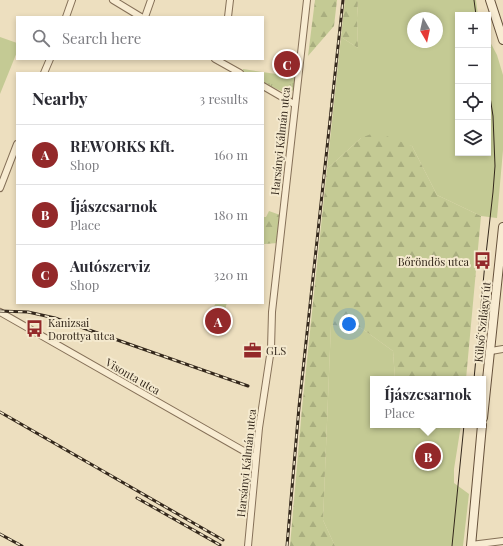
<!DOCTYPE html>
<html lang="en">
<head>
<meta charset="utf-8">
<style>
  :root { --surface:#fff; --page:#f2f2f3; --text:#2b2b33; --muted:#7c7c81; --line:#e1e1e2; --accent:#93292a }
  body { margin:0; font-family:"Playfair Display",serif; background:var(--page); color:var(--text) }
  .controls { position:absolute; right:12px; top:12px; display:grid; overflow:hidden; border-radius:0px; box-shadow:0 2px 6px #0003 }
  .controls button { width:36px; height:36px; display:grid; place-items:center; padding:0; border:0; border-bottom:1px solid var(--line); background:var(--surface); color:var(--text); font:20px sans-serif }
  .compass { position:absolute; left:407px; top:12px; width:36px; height:36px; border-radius:50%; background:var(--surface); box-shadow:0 2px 6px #0003; rotate:171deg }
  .you { position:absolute; left:349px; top:324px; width:14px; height:14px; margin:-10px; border:3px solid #fff; border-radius:50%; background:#1a73e8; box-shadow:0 0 0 6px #1a73e833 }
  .badge { display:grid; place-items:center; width:26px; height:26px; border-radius:50%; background:var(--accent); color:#fff; font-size:13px; font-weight:700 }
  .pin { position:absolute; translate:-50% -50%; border:2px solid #fff; box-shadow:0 1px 4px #0006 }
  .popup { position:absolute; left:370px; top:376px; width:116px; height:52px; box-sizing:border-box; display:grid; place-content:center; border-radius:0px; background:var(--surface); filter:drop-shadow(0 1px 3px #0005); font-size:13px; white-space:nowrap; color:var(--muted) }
  .popup b { font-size:15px; color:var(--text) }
  .popup::after { content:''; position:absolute; left:50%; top:100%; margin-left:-8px; border:8px solid transparent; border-top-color:var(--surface) }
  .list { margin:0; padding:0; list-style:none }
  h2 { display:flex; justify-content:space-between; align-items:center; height:52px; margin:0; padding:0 16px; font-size:17px }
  h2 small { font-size:13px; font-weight:400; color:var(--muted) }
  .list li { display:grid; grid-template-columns:26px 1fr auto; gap:12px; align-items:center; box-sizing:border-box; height:60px; padding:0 16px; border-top:1px solid var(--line) }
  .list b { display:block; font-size:15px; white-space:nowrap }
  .list p { margin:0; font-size:13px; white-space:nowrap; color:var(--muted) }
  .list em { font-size:13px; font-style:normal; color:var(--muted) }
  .icon { flex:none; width:22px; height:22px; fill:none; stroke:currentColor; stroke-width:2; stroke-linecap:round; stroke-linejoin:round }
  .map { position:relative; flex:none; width:503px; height:546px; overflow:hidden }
  .search { position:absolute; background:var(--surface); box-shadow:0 2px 6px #0003; left:16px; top:16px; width:248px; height:44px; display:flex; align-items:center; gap:10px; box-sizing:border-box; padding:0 14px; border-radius:0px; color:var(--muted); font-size:15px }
  .panel { position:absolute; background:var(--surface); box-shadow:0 2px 6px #0003; left:16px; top:72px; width:248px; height:232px; border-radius:0px }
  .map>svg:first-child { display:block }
  .green { fill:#c4ca94; fill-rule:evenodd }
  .forest { fill:url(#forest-firs) }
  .park { fill:url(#park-tufts) }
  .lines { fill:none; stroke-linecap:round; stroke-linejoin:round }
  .street-casing { stroke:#857058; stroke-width:8 }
  .secondary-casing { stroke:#66513b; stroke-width:10 }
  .street { stroke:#f8ecd2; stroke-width:6 }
  .secondary { stroke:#f8ecd2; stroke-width:8 }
  .tram { stroke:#34281c; stroke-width:1 }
  .rail-casing { stroke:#34281c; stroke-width:3 }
  .rail { stroke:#f4e9ce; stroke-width:1.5; stroke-dasharray:4.5; stroke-linecap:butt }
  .labels { text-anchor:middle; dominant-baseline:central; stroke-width:4; stroke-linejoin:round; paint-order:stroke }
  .street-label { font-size:11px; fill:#34281c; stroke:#f4e9ce }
  .poi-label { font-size:11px; fill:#34281c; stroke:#f4e9ce; text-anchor:start }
</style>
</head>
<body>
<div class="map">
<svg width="503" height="546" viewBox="0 0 503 546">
  <defs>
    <pattern id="forest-firs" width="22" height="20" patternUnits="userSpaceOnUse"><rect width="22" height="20" fill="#c4ca94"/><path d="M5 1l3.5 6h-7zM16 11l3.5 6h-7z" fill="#a9ae7f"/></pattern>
    <pattern id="park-tufts" width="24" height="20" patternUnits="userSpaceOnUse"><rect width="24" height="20" fill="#c4ca94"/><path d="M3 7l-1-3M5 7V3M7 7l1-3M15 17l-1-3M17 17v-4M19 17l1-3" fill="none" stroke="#a9ae7f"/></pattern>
  </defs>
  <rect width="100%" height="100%" fill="#eddfbf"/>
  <!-- green -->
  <path class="green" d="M 358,0 L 476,0 L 478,15 L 458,15 L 458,153 L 488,153 L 488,38 L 497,55 L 503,75 L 503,150 L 497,218 L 481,216 L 437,195 L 412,146 L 361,138 L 327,169 L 341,37 L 358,48 L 357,18 ZM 413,18 L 437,18 L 437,42 L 413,42 Z
    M 0,37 L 17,43 L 17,52 L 0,94 Z
    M 216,303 L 227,303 L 224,312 L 213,308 Z
    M 331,325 L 361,328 L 393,351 L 395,379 L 373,379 L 373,425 L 461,425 L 454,469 L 454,483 L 469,494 L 463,546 L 335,546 L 323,520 Z"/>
  <!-- forest -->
  <path class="forest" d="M 315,0 L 337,0 L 334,26 L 308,56 Z
    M 345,0 L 358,0 L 357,18 L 358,48 L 341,37 Z
    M 376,132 L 412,146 L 437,195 L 481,216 L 466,379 L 395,379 L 393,351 L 361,328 L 331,325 L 323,520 L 335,546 L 290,546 L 302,408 L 327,169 L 361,138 Z
    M 269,211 L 280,215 L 278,243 L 265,244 L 263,244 L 263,217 L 266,217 Z"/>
  <!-- park -->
  <path class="park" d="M 243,69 L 296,77 L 294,90 C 284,96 272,86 263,82 L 263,73 L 244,73 L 242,72 Z"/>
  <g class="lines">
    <defs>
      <path id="street" d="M 113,0 L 141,17
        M 66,17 L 72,0
        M 145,17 L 151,0
        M 228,17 L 230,0
        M 215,59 L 240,73
        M 44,73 L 50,59
        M 263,86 L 294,104
        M 0,188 L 17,144
        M 0,312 L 256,458
        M 491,351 L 503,349
        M 471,545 L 503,541
        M 248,546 L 259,428 L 271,349 L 272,312 L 307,0"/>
      <path id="secondary" d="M 490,0 L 503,40
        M 483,418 L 503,227
        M 471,546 L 482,425"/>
    </defs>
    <!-- street casing -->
    <use href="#street" class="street-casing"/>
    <!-- secondary casing -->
    <use href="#secondary" class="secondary-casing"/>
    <!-- street -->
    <use href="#street" class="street"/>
    <!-- secondary -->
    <use href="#secondary" class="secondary"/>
    <!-- tram -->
    <path class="tram" d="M 474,0 L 476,15
      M 474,379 L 485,263 L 493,192 L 495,166 L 493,116 L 488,84
      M 452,546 L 464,425"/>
    <defs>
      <path id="rail" d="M 0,311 L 28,312 L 55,318 L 248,386
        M 0,412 L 223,540
        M 137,498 L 220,545
        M 0,534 L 22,546
        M 287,546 L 299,407 L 343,0"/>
    </defs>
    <!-- rail casing -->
    <use href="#rail" class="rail-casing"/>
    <!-- rail -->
    <use href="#rail" class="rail"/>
  </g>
  <!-- icons -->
  <defs>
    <symbol id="bus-bare" viewBox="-9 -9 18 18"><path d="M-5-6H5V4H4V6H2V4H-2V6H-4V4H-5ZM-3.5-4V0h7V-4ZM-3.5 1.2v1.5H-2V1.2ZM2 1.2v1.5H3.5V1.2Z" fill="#93292a" stroke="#f4e9ce" stroke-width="2.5" paint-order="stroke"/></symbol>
    <symbol id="office-bare" viewBox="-9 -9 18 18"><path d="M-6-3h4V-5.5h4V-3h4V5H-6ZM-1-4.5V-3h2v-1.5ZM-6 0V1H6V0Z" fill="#93292a" stroke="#f4e9ce" stroke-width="2.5" paint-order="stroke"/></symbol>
  </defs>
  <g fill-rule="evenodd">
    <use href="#bus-bare" x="470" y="248" width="25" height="25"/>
    <use href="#bus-bare" x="22" y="316" width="25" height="25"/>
    <use href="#office-bare" x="240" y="338" width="25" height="25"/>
  </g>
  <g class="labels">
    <!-- street labels -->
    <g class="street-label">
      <text transform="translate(280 141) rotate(-84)">Harsányi Kálmán utca</text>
      <text transform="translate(482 322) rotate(-84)">Külső Szilágyi út</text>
      <text transform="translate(133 376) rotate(30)">Visonta utca</text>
      <text transform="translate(246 463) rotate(-84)">Harsányi Kálmán utca</text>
    </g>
    <!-- poi labels -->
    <g class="poi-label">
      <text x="469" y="261" text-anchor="end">Bőröndös utca</text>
      <text x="48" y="322">Kanizsai<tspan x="48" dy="13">Dorottya utca</tspan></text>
      <text x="266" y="350">GLS</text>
    </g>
  </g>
</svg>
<div class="controls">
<button>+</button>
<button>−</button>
<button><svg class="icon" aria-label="locate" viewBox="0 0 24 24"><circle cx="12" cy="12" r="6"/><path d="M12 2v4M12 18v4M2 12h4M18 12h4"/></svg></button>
<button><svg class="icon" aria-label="layers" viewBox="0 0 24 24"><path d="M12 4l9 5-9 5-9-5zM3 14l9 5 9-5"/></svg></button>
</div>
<svg class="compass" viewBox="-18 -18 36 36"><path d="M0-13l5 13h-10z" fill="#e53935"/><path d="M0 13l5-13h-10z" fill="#7c7c81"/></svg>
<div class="you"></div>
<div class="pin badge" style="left:218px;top:321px">A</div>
<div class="pin badge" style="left:428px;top:456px">B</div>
<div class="popup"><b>Íjászcsarnok</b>Place</div>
<div class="pin badge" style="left:287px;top:64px">C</div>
<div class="search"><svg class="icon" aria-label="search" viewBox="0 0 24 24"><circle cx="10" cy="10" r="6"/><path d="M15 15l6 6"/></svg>Search here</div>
<section class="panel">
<h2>Nearby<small>3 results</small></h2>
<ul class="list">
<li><span class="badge">A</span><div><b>REWORKS Kft.</b><p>Shop</p></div><em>160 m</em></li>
<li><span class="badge">B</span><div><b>Íjászcsarnok</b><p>Place</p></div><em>180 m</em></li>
<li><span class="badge">C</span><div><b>Autószerviz</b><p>Shop</p></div><em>320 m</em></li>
</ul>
</section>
</div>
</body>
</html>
